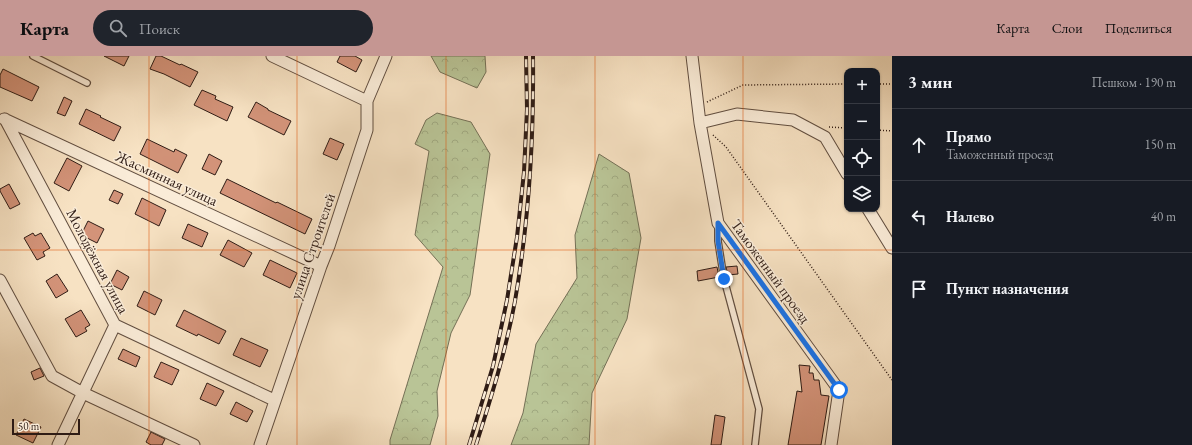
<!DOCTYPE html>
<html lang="ru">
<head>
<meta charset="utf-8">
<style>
  :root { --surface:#171b24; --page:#20242c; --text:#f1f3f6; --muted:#9ea1a6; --line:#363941; --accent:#c59692 }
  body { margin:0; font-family:"EB Garamond",serif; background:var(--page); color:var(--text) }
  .controls { position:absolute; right:12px; top:12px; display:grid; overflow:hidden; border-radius:8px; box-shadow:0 1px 3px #0004 }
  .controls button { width:36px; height:36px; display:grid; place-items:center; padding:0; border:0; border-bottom:1px solid var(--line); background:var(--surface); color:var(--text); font:20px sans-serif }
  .scale { position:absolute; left:12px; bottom:10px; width:68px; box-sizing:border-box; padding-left:4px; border:2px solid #2f1c15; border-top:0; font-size:11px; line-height:14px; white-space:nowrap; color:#2f1c15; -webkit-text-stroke:3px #faecd8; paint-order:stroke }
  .stop { position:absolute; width:12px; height:12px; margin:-9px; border:3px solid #1a73e8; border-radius:50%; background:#fff }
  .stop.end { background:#1a73e8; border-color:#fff; box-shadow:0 1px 4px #0008 }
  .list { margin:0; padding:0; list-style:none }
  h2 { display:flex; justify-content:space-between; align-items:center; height:52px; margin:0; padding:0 16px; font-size:17px }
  h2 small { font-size:13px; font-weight:400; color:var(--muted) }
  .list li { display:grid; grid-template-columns:26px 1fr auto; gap:12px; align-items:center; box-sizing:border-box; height:72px; padding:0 16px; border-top:1px solid var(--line) }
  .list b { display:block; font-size:15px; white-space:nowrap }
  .list p { margin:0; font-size:13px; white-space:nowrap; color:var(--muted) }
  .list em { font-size:13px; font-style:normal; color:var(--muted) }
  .icon { flex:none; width:22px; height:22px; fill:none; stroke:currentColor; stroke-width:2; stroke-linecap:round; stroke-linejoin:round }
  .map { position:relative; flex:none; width:892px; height:389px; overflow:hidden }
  header { display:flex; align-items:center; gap:24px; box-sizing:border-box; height:56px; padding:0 20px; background:var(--accent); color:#111 }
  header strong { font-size:19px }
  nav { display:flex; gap:22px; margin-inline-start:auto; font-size:14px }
  .search { width:280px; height:36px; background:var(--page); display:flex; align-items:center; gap:10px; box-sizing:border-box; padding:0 14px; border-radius:22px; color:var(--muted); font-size:15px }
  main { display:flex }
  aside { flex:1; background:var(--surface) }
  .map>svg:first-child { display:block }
  .forest { fill:url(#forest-crowns); stroke:#747056 }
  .building { fill:#d39379; stroke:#2f1c15 }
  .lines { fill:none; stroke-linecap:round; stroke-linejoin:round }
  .service-casing { stroke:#614e40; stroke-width:8 }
  .minor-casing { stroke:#614e40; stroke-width:13 }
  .path { stroke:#2f1c15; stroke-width:1.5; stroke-dasharray:1 2; stroke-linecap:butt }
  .service { stroke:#faecd8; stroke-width:5.5 }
  .minor { stroke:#faecd8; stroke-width:11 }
  .rail-casing { stroke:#2f1c15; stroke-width:4 }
  .rail { stroke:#faecd8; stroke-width:2.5; stroke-dasharray:8; stroke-linecap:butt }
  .route { stroke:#1a73e8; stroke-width:5 }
  .grid { fill:none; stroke:#df560c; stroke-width:1; stroke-opacity:0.55 }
  .labels { text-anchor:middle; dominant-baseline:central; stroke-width:3; stroke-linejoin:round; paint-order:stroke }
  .street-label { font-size:15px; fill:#2f1c15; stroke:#faecd8 }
</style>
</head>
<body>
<header>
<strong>Карта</strong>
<div class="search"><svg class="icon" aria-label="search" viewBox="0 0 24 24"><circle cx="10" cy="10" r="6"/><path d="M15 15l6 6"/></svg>Поиск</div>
<nav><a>Карта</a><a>Слои</a><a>Поделиться</a></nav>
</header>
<main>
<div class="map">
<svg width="892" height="389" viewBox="0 0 892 389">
  <defs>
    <pattern id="forest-crowns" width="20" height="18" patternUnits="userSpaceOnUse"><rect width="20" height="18" fill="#b9c496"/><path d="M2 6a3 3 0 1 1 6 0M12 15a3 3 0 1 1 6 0" fill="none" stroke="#9fa880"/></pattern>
  </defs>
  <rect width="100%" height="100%" fill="#f7e2c3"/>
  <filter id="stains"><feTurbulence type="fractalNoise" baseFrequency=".005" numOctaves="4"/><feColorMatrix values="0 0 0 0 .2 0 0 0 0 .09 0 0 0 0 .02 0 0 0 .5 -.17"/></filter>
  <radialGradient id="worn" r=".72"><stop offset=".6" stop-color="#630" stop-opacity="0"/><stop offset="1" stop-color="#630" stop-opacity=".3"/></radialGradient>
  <!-- forest -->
  <path class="forest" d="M 431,0 L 485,0 L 486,16 L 477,32 L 440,16 Z
    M 437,57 L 471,66 L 490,98 L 470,239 L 451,277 L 437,335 L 438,360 L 430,389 L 390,389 L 390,384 L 443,211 L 415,179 L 429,95 L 415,88 L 426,64 Z
    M 599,98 L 629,117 L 641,182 L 627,263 L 592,337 L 589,389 L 511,389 L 523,357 L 536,288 L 577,222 L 575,179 Z"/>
  <!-- building -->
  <path class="building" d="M 104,0 L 129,0 L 124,10 Z
    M 156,0 L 161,0 L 180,9 L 181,8 L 198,16 L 190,31 L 164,18 L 150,13 Z
    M 340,0 L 355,0 L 362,4 L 356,16 L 337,6 Z
    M 3,13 L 39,31 L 32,45 L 0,31 L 0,19 Z
    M 202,34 L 216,40 L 215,43 L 233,51 L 227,65 L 194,49 Z
    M 64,41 L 72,45 L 65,60 L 57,57 Z
    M 256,46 L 268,53 L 268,54 L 291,65 L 284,79 L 248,61 Z
    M 86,53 L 101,60 L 100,61 L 121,71 L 114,85 L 79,68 Z
    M 330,82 L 344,88 L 337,104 L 323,98 Z
    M 147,83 L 174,96 L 175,93 L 187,99 L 178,117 L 140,98 Z
    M 209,98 L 222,105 L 215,119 L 202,113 Z
    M 67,102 L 82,110 L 69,135 L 54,127 Z
    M 227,123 L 276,147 L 277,146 L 312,163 L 305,178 L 220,137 Z
    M 9,128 L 20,148 L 10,153 L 0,135 L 0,133 Z
    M 114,134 L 123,138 L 118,148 L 109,144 Z
    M 142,142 L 166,154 L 159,170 L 135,158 Z
    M 88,165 L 104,173 L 97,187 L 81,179 Z
    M 188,168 L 208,177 L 202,191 L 182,182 Z
    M 33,177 L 35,180 L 41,177 L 50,192 L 43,196 L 45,200 L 37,204 L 24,182 Z
    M 228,184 L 252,197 L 244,211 L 220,199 Z
    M 270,204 L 297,217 L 290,232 L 263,219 Z
    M 737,210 L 738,218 L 728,219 L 726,211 Z
    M 717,211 L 719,221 L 698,225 L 697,215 Z
    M 117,214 L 129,221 L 122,234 L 110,228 Z
    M 57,218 L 68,235 L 56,242 L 46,225 Z
    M 144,235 L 162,244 L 155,259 L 137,250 Z
    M 81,254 L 90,269 L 85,272 L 87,275 L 76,281 L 65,263 Z
    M 184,254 L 226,275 L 219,288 L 198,278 L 197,280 L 176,270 Z
    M 241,282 L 268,294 L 260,311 L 233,299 Z
    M 123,293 L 140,301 L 136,311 L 118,303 Z
    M 161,306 L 179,314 L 172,329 L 154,321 Z
    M 799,309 L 810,310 L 809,317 L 813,317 L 814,324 L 819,324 L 821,339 L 829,340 L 821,389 L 788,389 L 797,335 L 802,336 Z
    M 40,312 L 44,320 L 34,324 L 31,316 Z
    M 207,327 L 224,335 L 216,350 L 200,343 Z
    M 236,346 L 253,355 L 247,366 L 230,358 Z
    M 715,359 L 725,361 L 721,389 L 711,389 Z
    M 24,363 L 41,371 L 33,387 L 16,379 Z
    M 151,376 L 165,383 L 162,389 L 151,389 L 146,386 Z"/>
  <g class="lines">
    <defs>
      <path id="service" d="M 33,0 L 87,27
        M 718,171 L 718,185 L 724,223 L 759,353 L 755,389"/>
      <path id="minor" d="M 272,0 L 367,45
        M 692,0 L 700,67 L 718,167 L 839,334 L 831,389
        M 4,63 L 321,210
        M 5,63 L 115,269 L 274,344
        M 700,67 L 737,58 L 793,64 L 825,81 L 847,118
        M 868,153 L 892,192
        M 0,224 L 52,320 L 83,337 L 194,389
        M 58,389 L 115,269
        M 260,389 L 321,210 L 329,190 L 367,74 L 367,45 L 386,0"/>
    </defs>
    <!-- service casing -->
    <use href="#service" class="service-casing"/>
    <!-- minor casing -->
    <use href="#minor" class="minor-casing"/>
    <!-- path -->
    <path class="path" d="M 877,28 L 892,28
      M 707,46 L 743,29 L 847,28
      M 829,71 L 847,72
      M 877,74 L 892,75
      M 713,79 L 726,91 L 892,324"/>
    <!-- service -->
    <use href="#service" class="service"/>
    <!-- minor -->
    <use href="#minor" class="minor"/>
    <defs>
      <path id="rail" d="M 469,389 L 493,310 L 507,244 L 517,181 L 524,116 L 527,53 L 526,0
        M 476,389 C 491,342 506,294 515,245 C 529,164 534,82 533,0"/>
    </defs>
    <!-- rail casing -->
    <use href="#rail" class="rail-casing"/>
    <!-- rail -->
    <use href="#rail" class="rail"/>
  </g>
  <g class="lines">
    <!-- route -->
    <path class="route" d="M 724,223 L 718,185 L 718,167 L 839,334"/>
  </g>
  <!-- grid -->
  <path class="grid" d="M 149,0 L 149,389M 297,0 L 297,389M 446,0 L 446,389M 595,0 L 595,389M 743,0 L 743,389M 0,194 L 892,194"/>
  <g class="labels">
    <!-- street labels -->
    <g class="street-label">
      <text transform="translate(167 122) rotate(25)">Жасминная улица</text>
      <text transform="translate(312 190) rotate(-71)">улица Строителей</text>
      <text transform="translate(98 205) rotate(62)">Молодёжная улица</text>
      <text transform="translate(771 215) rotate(54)">Таможенный проезд</text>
    </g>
  </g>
  <rect width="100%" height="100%" filter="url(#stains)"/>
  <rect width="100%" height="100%" fill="url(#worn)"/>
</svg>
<div class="controls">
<button>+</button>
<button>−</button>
<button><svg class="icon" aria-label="locate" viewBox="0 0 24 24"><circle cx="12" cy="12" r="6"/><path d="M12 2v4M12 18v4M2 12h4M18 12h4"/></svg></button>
<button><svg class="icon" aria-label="layers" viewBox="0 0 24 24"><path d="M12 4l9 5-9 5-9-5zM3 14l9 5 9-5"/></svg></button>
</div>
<div class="scale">50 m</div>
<div class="stop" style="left:839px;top:334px"></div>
<div class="stop end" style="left:724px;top:223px"></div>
</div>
<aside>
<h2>3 мин<small>Пешком · 190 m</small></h2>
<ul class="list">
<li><svg class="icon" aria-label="ahead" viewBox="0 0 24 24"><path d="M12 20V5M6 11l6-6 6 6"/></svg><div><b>Прямо</b><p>Таможенный проезд</p></div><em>150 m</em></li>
<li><svg class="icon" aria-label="left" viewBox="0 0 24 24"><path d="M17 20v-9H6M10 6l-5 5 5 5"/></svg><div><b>Налево</b></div><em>40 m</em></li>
<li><svg class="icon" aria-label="arrive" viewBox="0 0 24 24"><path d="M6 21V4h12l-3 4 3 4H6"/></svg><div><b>Пункт назначения</b></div></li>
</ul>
</aside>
</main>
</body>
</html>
